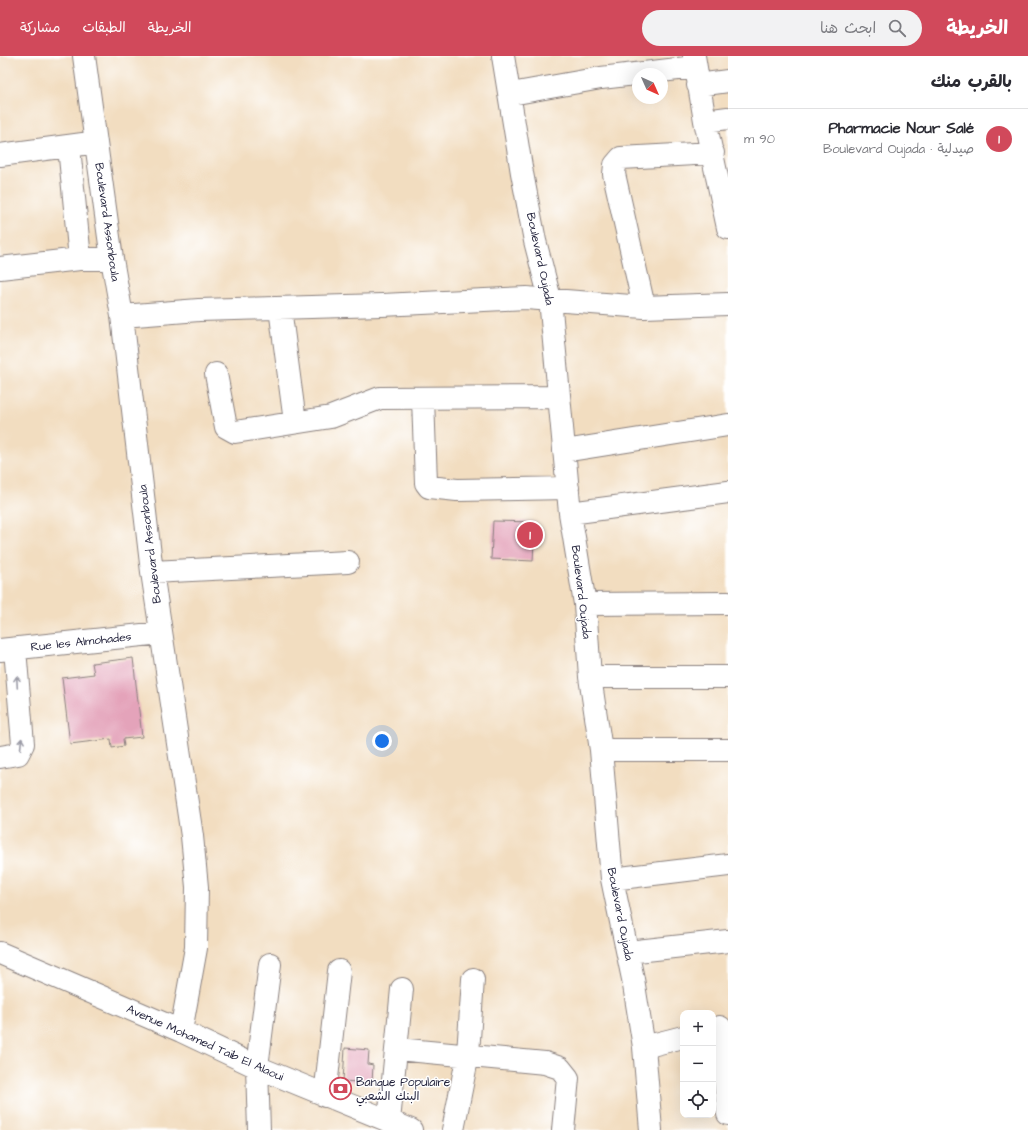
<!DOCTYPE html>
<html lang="ar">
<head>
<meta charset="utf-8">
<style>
  :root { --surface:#fff; --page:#f2f2f3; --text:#2b2b33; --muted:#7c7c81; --line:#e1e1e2; --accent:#d1495b }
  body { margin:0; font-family:"Architects Daughter","Playpen Sans Arabic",sans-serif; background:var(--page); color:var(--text); direction:rtl }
  .controls { position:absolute; right:12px; bottom:12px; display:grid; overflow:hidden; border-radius:8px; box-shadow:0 4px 16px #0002 }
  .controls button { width:36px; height:36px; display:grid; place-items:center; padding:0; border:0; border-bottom:1px solid var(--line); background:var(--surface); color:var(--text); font:20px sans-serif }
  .compass { position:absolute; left:632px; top:12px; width:36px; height:36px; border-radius:50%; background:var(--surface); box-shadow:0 4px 16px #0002; rotate:135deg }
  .you { position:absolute; left:382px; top:685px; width:14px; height:14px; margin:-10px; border:3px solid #fff; border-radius:50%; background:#1a73e8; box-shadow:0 0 0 6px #1a73e833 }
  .badge { display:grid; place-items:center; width:26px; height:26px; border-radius:50%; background:var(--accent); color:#fff; font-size:13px; font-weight:700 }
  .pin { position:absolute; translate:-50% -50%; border:2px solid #fff; box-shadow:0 1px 4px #0006 }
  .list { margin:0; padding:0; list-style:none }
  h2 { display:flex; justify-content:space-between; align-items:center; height:52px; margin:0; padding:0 16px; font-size:17px }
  h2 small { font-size:13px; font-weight:400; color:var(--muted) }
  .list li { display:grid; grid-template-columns:26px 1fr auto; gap:12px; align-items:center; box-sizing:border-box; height:60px; padding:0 16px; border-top:1px solid var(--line) }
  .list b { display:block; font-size:15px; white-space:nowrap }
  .list p { margin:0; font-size:13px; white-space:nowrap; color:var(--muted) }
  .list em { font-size:13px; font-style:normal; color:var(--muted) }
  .icon { flex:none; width:22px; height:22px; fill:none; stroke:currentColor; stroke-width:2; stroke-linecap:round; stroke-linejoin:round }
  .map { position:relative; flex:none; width:728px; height:1074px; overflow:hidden; direction:ltr }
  header { display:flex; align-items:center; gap:24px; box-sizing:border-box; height:56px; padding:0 20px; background:var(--accent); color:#fff }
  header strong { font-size:19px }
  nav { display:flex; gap:22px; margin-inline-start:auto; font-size:14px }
  .search { width:280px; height:36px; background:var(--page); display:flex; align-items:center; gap:10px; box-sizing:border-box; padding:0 14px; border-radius:22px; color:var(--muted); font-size:15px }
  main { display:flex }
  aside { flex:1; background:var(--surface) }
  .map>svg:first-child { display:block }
  .building { fill:#e4a3ba }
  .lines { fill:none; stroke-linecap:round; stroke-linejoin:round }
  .minor-casing { stroke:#8a807e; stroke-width:24 }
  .minor { stroke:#fff; stroke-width:22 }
  .oneway { stroke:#9c9ca7 }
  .labels { text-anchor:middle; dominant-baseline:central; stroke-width:3; stroke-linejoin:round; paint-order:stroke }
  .street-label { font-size:12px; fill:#22223b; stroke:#fff }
  .poi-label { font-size:12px; fill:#22223b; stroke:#fff; text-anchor:start }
</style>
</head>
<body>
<header>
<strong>الخريطة</strong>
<div class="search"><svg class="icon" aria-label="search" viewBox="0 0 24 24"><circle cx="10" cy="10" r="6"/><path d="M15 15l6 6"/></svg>ابحث هنا</div>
<nav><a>الخريطة</a><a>الطبقات</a><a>مشاركة</a></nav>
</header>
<main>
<aside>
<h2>بالقرب منك<small></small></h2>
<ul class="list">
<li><span class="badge">1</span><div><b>Pharmacie Nour Salé</b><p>صيدلية · Boulevard Oujada</p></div><em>90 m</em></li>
</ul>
</aside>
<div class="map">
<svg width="728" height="1074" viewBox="0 0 728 1074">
  <rect width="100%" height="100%" fill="#fff"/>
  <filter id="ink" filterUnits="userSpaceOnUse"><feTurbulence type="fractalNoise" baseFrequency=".025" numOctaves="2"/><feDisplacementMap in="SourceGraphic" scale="8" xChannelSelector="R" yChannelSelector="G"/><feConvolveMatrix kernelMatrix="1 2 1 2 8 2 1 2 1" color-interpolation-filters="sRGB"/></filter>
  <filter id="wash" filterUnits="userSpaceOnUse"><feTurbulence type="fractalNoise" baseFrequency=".012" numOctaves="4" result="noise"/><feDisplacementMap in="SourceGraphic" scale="16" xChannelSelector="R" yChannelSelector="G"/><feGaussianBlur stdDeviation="0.9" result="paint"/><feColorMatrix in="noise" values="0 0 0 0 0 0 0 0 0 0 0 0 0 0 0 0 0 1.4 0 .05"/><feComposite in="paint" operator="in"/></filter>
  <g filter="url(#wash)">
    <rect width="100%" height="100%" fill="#f2ddc0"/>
    <g id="blocks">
      <!-- building -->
      <path class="building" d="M 493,465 L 535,466 L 533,505 L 491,503 Z
        M 133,602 L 142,681 L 123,683 L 124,690 L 112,692 L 111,683 L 70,688 L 62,622 L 94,618 L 92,607 Z
        M 345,992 L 369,994 L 368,1008 L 373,1009 L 372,1027 L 343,1025 Z"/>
    </g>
  </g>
  <g filter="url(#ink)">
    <use href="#blocks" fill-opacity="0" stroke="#8a807e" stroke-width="1"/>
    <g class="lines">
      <defs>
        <path id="minor" d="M 84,0 L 112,203 L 122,260 L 152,516 L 192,780 L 197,831 L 196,892 L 181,975
          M 503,0 L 522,117 L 535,185 L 550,243 L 570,457 L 585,548 L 590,621 L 601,694 L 612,823 L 633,923 L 644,991 L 651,1074
          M 694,0 L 705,65 L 728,172
          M 698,29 L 728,25
          M 511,38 L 601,22 L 695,11
          M 705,65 L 728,62
          M 69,91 L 80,203
          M 0,99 L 83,88
          M 0,212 L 80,203 L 112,203
          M 644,251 L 614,118 L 615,109 L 621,102 L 713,97
          M 280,252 L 295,366
          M 122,260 L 199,254 L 382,249 L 526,242 L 644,251 L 728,248
          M 216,318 L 226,371 L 235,376 L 331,361 L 380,342 L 558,341
          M 423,342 L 426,427 L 429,431 L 457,434 L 568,432
          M 564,395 L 728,369
          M 570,457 L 728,436
          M 152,516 L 348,506
          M 585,548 L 728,547
          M 0,594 L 161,577
          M 590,621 L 728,621
          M 601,694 L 728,694
          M 0,701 L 18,698 L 23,688 L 15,593
          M 612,823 L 728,809
          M 628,896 L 728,885
          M 0,897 L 181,975 L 257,1011 L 411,1074
          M 720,971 L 728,1058
          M 644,991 L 683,981
          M 397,993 L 545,1007 L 560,1012 L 568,1022 L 563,1074
          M 325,1040 L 339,915
          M 389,1065 L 402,933
          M 259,1074 L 257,1011 L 270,908
          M 453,1074 L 468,998 L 473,923"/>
      </defs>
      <!-- minor casing -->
      <use href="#minor" class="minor-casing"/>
      <!-- minor -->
      <use href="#minor" class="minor"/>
    </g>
    <!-- one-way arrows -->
    <defs><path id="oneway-shaft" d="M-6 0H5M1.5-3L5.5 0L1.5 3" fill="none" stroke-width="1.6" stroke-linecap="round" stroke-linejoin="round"/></defs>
    <g class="oneway">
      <use href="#oneway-shaft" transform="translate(17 626) rotate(-93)"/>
      <use href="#oneway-shaft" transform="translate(21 688) rotate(-84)"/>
    </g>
  </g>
  <!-- icons -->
  <defs>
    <symbol id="bank-ring" viewBox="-11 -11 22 22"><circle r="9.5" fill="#fff" stroke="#d1495b" stroke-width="1.5"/><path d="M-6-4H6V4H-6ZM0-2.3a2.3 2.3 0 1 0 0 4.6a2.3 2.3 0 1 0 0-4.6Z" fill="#d1495b"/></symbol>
  </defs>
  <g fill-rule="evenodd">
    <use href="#bank-ring" x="328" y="1020" width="25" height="25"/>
  </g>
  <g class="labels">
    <!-- street labels -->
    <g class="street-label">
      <text transform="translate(107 166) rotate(82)">Boulevard Assonboula</text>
      <text transform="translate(540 203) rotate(78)">Boulevard Oujada</text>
      <text transform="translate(150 488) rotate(-97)">Boulevard Assonboula</text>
      <text transform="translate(581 536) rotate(83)">Boulevard Oujada</text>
      <text transform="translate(81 586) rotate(-6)">Rue les Almohades</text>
      <text transform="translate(620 858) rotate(79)">Boulevard Oujada</text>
      <text transform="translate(205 987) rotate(24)">Avenue Mohamed Taïb El Alaoui</text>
    </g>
    <!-- poi labels -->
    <g class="poi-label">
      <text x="356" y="1026">Banque Populaire<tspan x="356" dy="14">البنك الشعبي</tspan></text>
    </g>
  </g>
</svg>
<div class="controls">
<button>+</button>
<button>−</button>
<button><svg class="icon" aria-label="locate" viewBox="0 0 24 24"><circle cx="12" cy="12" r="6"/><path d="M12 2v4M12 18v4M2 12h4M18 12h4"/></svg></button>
</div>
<svg class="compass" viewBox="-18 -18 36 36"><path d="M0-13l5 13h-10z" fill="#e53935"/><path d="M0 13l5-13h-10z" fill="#7c7c81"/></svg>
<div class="you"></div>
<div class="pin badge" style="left:530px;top:479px">1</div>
</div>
</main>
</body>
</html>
